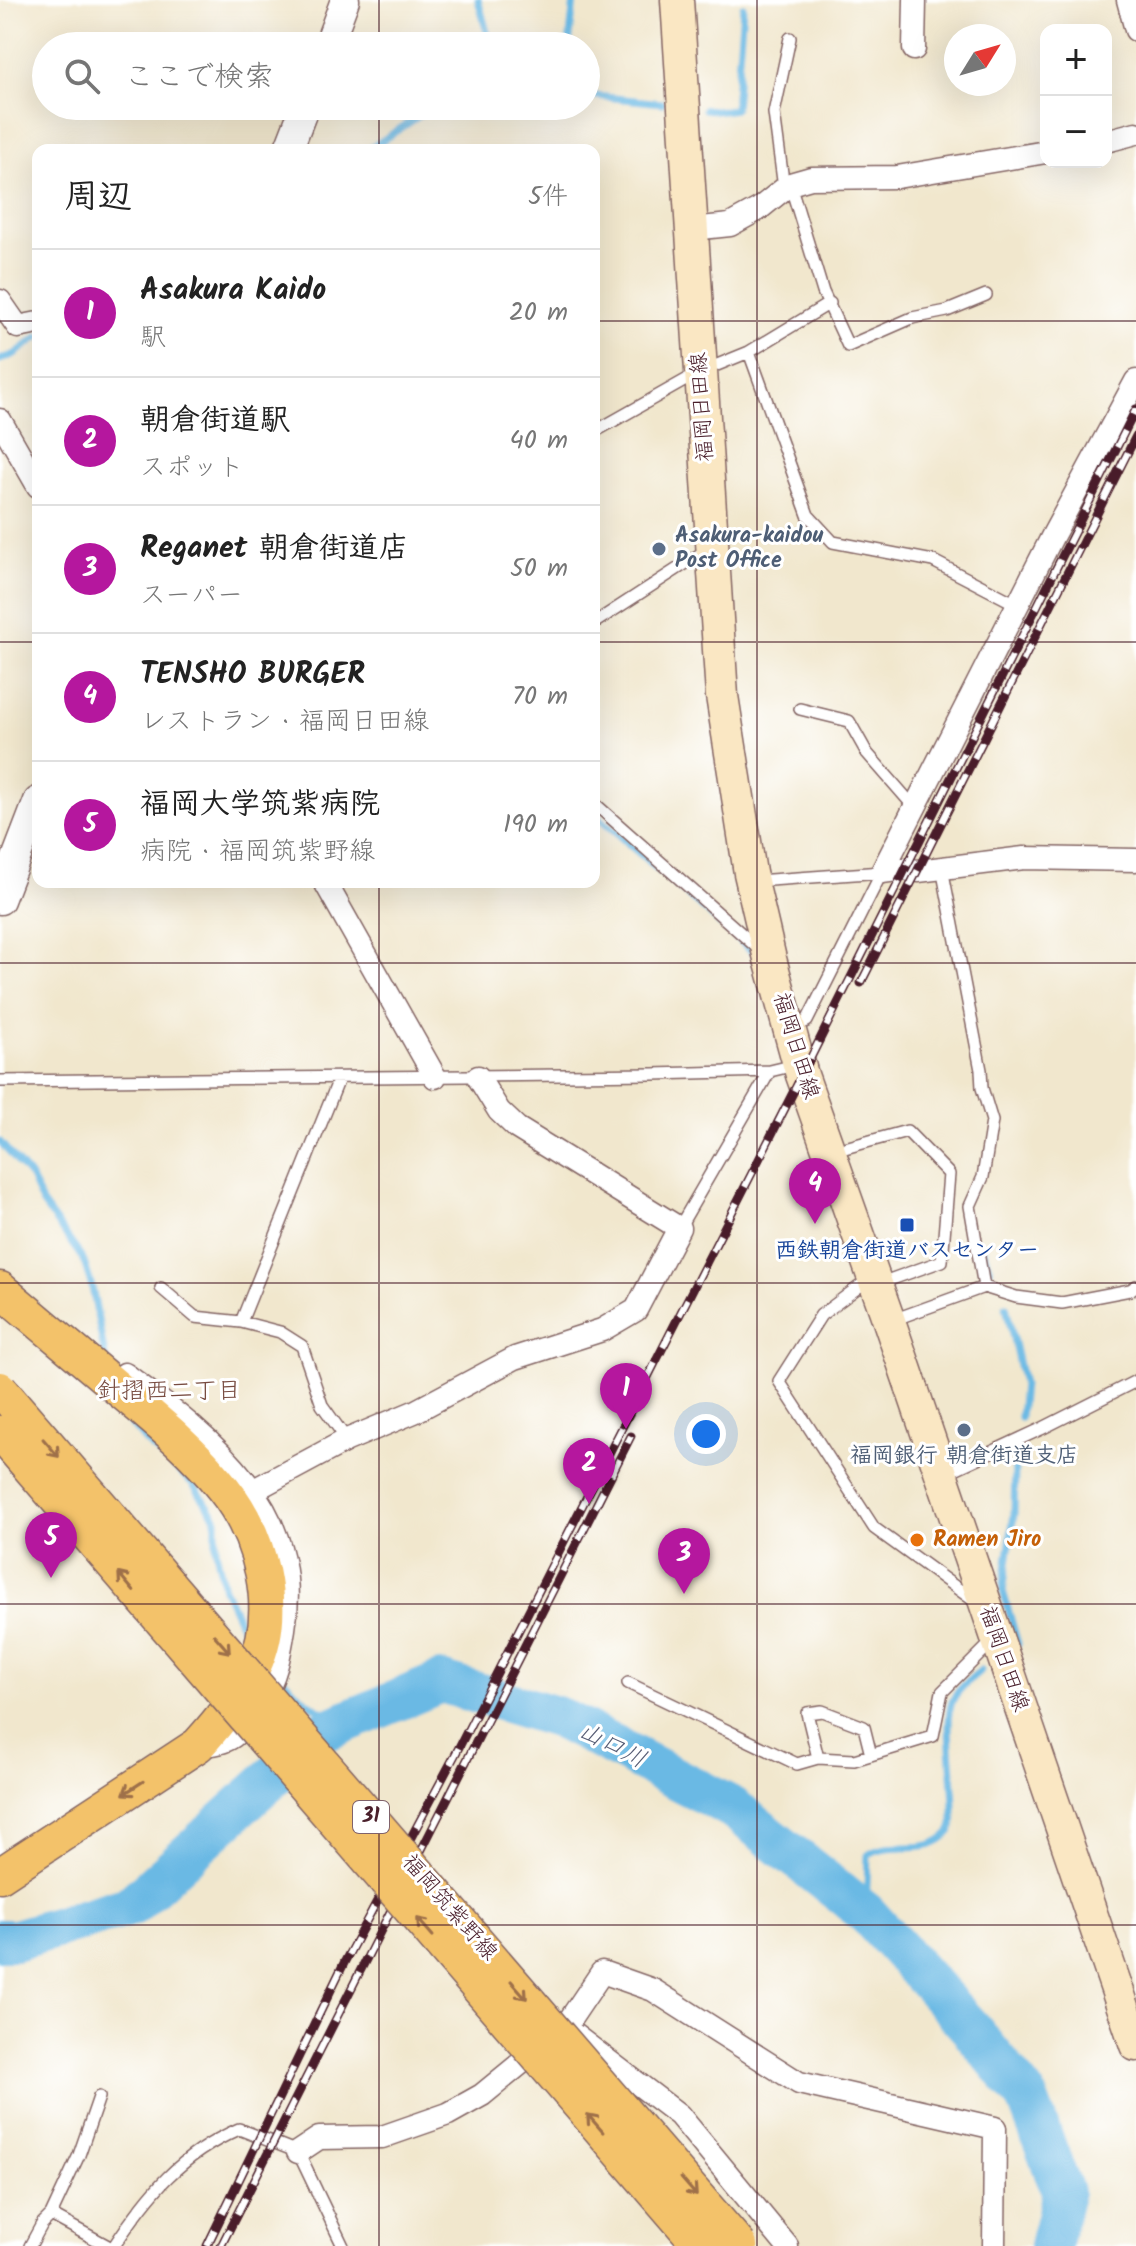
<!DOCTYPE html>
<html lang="ja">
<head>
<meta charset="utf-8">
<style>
  :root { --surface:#fff; --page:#f2f2f2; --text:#222; --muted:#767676; --line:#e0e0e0; --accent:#b5179e }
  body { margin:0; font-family:Kalam,"Klee One",sans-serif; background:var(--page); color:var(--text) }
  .controls { position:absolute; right:24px; top:24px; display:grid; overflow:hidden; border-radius:16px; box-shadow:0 8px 32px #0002 }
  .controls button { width:72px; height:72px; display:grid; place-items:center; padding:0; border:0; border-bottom:2px solid var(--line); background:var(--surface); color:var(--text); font:40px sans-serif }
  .compass { position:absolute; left:944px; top:24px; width:72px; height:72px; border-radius:50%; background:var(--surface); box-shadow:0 8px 32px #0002; rotate:53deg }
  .you { position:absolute; left:706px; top:1434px; width:28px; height:28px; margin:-20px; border:6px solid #fff; border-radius:50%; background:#1a73e8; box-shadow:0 0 0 12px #1a73e833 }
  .badge { display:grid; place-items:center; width:52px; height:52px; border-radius:50%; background:var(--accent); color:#fff; font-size:26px; font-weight:700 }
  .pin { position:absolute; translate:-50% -66px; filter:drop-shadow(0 2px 4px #0008) }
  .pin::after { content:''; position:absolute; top:42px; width:28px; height:24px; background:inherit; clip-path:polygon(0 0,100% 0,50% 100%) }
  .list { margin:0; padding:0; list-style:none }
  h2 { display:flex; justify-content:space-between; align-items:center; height:104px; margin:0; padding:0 32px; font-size:34px }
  h2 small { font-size:26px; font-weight:400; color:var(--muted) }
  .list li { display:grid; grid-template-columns:52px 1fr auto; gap:24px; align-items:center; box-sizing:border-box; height:128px; padding:0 32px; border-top:2px solid var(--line) }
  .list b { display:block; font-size:30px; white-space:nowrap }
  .list p { margin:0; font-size:26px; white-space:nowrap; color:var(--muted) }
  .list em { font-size:26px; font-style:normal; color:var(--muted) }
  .icon { flex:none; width:44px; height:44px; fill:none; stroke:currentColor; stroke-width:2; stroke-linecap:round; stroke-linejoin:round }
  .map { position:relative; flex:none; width:1136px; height:2246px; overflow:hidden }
  .search { position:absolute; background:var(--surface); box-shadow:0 8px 32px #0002; left:32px; top:32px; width:568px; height:88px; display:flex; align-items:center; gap:20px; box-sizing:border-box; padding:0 28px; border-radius:44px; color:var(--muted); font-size:30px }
  .panel { position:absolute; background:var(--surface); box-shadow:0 8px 32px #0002; left:32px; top:144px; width:568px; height:744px; border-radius:16px }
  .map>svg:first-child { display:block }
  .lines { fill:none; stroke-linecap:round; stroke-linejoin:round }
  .stream { stroke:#6ab9e4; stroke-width:7 }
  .river { stroke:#6ab9e4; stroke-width:42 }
  .service-casing { stroke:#846564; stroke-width:14 }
  .minor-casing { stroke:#846564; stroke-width:25 }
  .tertiary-casing { stroke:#846564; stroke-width:31 }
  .secondary-casing { stroke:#846564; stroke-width:35 }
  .primary-casing { stroke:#846564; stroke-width:37 }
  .service { stroke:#fff; stroke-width:11 }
  .minor { stroke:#fff; stroke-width:22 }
  .tertiary { stroke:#fff; stroke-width:28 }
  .secondary { stroke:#fae7c3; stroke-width:32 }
  .primary { stroke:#f3c26a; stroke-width:34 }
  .rail-casing { stroke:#4a1f2b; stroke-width:9 }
  .rail { stroke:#fff; stroke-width:6; stroke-dasharray:18; stroke-linecap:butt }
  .primary-bridge-casing { stroke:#846564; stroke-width:37; stroke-linecap:butt }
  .primary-bridge { stroke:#f3c26a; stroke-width:34 }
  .oneway { stroke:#9e704a }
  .grid { fill:none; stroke:#4a1f2b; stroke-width:2; stroke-opacity:0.55 }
  .service-dot { fill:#5c6f8a; stroke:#fff; stroke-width:3 }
  .transit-dot { fill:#1a4fb4; stroke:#fff; stroke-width:3 }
  .food-dot { fill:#e8710a; stroke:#fff; stroke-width:3 }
  .labels { text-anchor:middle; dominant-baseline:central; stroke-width:6; stroke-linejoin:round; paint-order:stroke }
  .shield { fill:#fff; stroke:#80626b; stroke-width:2 }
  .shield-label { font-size:20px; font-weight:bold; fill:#4a1f2b }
  .street-label { font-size:22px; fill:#4a1f2b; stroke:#fff }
  .service-label { font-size:22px; font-weight:bold; fill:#4e5e75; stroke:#fff; text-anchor:start }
  .transit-label { font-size:22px; font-weight:bold; fill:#164399; stroke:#fff }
  .food-label { font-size:22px; font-weight:bold; fill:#c56008; stroke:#fff; text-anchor:start }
  .neighbourhood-label { font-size:24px; fill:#784c41; stroke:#fff }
  .water-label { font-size:24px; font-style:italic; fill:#575d75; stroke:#fff }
</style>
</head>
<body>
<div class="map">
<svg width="1136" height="2246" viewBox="0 0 1136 2246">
  <rect width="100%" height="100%" fill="#fff"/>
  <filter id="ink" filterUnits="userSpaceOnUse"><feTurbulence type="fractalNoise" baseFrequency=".0125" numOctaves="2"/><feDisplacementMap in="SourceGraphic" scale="16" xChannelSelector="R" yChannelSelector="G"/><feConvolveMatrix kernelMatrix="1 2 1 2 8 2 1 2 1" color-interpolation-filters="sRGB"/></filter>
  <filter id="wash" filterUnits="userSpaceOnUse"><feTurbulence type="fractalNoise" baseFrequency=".006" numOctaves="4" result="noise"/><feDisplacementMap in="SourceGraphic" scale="32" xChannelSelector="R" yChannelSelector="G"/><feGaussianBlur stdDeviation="1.8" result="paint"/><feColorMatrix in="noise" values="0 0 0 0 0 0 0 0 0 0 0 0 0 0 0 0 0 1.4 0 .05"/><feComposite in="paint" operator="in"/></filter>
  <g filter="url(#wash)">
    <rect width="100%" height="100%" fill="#f1e7cd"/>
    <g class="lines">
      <!-- stream -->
      <path class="stream" d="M 478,0 L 491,46
        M 569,46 L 574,0
        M 586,95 L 662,103
        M 705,109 L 722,111 L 735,109 L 743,7
        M 368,150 L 434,106
        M 0,360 L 15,354 L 38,337
        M 594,412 L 603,420
        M 594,442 L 602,437
        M 594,814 L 755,954 L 757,958
        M 0,1142 L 31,1178 L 42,1203 L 83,1259 L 92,1287 L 106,1362
        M 982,1247 L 990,1270
        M 1006,1306 L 1023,1384 L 1020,1417
        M 118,1409 L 146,1442 L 192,1483 L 216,1517 L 216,1550 L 224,1589 L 249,1643
        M 1015,1464 L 1014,1514 L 1003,1591 L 1018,1644
        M 283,1679 C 302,1699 320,1713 346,1722
        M 866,1913 L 868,1855 C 891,1838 928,1858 950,1832 C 962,1818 942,1726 952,1702 C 956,1690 972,1678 981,1670"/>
      <!-- river -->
      <path class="river" d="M 0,1940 L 15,1940 L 132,1905 L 322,1732 L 441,1682 L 559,1718 L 733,1808 L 866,1913 L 971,2029 L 1027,2098 L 1063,2193 L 1050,2246"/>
    </g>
  </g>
  <g filter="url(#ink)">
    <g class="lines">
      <defs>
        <path id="service" d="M 790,184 L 823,292 L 848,346 L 912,318 L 947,311 L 986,295
          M 784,188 L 774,113 L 790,38
          M 749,352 L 830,303
          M 594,432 L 700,372 L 749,352 L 808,515 L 833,542 L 933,561 L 1018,605
          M 594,623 L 708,549
          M 800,709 L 849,721 L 867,753 L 915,808
          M 594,803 L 761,951
          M 942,868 L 981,1070 L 982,1088 L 992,1121 L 983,1177 L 970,1206 L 984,1287
          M 756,881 L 882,872
          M 792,1028 L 807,1021 L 882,872
          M 0,1081 L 653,1074 L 770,1071 L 795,1065
          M 830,1152 L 907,1131 L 949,1174 L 942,1261 L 878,1284
          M 679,1228 L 770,1071
          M 872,1277 L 821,1315 L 779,1381 L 874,1528 L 976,1602
          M 161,1288 L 195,1317 L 241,1322 L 280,1332 L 302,1346 L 322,1405 L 347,1440
          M 890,1321 L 984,1287 L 1016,1297 L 1062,1303 L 1130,1290 L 1136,1286
          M 241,1322 L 339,1079
          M 942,1475 L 1041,1429 L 1136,1381
          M 628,1683 L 797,1764 L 818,1758 L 854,1760 L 933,1736 L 942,1692 L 993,1641
          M 818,1758 L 807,1713 L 822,1711 L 864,1727 L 871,1755
          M 51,2215 L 79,2155 L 99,2097
          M 30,2246 L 42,2224 L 51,2215 L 108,2246
          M 114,2246 C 149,2193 180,2155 239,2129 L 298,2152 L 343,2246"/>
        <path id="minor" d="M 1128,0 L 1136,30
          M 914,49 L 915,0
          M 1106,141 L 1136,133
          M 692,229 L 730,225 L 759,209 L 790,184 L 811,178 L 897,177 L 1046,152
          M 0,301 L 18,327 L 38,323
          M 0,420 L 38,486
          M 882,872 L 1052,537 L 1136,381
          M 882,872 L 904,869 L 918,871 L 1024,858 L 1136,860
          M 325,882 L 435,1077
          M 125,1374 C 210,1438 305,1508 284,1629 C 280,1653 276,1678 262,1698 C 241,1729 238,1745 198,1745
          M 254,1490 L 347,1440 L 414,1412 L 515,1358 L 602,1330 L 636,1310 L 679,1228 L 517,1128 L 499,1111 L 478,1077
          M 569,2031 L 679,2115 L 787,2246
          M 298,2152 L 319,2138 L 382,2137 L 448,2114 L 482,2095 L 565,2027 L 602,1972 L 653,1990 L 799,2083 L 995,2128 L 994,2246"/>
        <path id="tertiary" d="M 328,46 L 345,0
          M 288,150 L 305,106
          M 0,900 L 38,801"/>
        <path id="secondary" d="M 677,0 L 722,696 L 750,873 L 770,959 L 802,1075 L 889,1321 L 1136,2045"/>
        <path id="primary" d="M 0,1289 C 40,1323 81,1357 121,1391 C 157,1421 194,1451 223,1488 C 260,1534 281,1609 254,1666 C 241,1695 219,1722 198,1745 L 0,1875"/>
      </defs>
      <!-- service casing -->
      <use href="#service" class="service-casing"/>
      <!-- minor casing -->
      <use href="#minor" class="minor-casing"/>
      <!-- tertiary casing -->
      <use href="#tertiary" class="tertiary-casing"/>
      <!-- secondary casing -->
      <use href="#secondary" class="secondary-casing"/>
      <!-- primary casing -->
      <use href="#primary" class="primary-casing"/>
      <!-- service -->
      <use href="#service" class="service"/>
      <!-- minor -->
      <use href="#minor" class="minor"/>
      <!-- tertiary -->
      <use href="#tertiary" class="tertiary"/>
      <!-- secondary -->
      <use href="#secondary" class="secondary"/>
      <!-- primary -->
      <use href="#primary" class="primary"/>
      <defs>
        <path id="rail" d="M 861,983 L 1136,436
          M 207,2246 L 345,1961 L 455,1755 L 802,1075 L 1136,409
          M 221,2246 L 631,1436"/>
      </defs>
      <!-- rail casing -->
      <use href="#rail" class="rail-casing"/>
      <!-- rail -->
      <use href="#rail" class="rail"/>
      <defs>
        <path id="primary-bridge" d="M 0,1389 L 740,2246
          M 0,1433 L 701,2246"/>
      </defs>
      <!-- primary-bridge casing -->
      <use href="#primary-bridge" class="primary-bridge-casing"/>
      <!-- primary-bridge -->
      <use href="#primary-bridge" class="primary-bridge"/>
    </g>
    <!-- one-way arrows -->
    <defs><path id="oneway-shaft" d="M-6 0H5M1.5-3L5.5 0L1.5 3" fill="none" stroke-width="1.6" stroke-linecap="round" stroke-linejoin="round" transform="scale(2)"/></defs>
    <g class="oneway">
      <use href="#oneway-shaft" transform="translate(51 1448) rotate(49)"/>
      <use href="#oneway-shaft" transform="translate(126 1582) rotate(-130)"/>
      <use href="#oneway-shaft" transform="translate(222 1644) rotate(49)"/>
      <use href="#oneway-shaft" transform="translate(133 1788) rotate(147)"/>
      <use href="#oneway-shaft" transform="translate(425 1927) rotate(-131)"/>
      <use href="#oneway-shaft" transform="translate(519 1990) rotate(49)"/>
      <use href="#oneway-shaft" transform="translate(595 2123) rotate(-131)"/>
      <use href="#oneway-shaft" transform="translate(689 2187) rotate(49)"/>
    </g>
  </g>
  <!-- grid -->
  <path class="grid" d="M 379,0 L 379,46M 757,0 L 757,2246M 379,106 L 379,150M 0,321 L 38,321M 594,321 L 1136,321M 0,642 L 38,642M 594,642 L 1136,642M 379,882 L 379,2246M 0,963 L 1136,963M 0,1283 L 1136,1283M 0,1604 L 1136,1604M 0,1925 L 1136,1925"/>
  <!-- markers -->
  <g class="service-dot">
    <circle cx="659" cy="549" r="8"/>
    <circle cx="964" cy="1430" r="8"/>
  </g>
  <rect class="transit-dot" x="899" y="1217" width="16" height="16" rx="4"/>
  <circle class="food-dot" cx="917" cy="1540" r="8"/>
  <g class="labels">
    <!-- shield labels -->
    <rect class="shield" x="353" y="1801" width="36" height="32" rx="6"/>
    <g class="shield-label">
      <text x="371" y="1817">31</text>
    </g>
    <!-- street labels -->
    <g class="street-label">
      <text transform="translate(703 407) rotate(-94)">福岡日田線</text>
      <text transform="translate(795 1046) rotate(73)">福岡日田線</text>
      <text transform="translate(1003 1659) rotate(71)">福岡日田線</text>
      <text transform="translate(449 1908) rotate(49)">福岡筑紫野線</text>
    </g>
    <!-- service labels -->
    <g class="service-label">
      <text x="675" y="536">Asakura-kaidou<tspan x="675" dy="25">Post Office</tspan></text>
      <text x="964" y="1456" text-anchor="middle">福岡銀行 朝倉街道支店</text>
    </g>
    <!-- transit labels -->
    <g class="transit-label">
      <text x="907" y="1251">西鉄朝倉街道バスセンター</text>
    </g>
    <!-- food labels -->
    <g class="food-label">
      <text x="933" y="1540">Ramen Jiro</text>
    </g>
    <!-- neighbourhood labels -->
    <g class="neighbourhood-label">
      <text x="169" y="1391">針摺西二丁目</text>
    </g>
    <!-- water labels -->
    <g class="water-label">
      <text transform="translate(612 1746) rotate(27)">山口川</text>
    </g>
  </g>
</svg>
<div class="controls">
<button>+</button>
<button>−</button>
</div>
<svg class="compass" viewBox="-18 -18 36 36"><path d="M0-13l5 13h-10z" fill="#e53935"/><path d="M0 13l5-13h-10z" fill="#767676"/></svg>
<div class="you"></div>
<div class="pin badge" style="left:626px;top:1429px">1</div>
<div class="pin badge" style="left:589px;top:1504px">2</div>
<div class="pin badge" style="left:684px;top:1594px">3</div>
<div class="pin badge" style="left:815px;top:1224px">4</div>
<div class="pin badge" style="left:51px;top:1578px">5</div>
<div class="search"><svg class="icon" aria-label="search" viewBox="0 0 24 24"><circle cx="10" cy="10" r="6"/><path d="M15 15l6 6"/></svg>ここで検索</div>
<section class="panel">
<h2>周辺<small>5件</small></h2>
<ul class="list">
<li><span class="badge">1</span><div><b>Asakura Kaido</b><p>駅</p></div><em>20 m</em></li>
<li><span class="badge">2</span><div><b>朝倉街道駅</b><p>スポット</p></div><em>40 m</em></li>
<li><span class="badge">3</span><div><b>Reganet 朝倉街道店</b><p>スーパー</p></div><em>50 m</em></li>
<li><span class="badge">4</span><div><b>TENSHO BURGER</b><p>レストラン · 福岡日田線</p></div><em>70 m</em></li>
<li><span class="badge">5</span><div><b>福岡大学筑紫病院</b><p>病院 · 福岡筑紫野線</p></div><em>190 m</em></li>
</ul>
</section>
</div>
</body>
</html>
